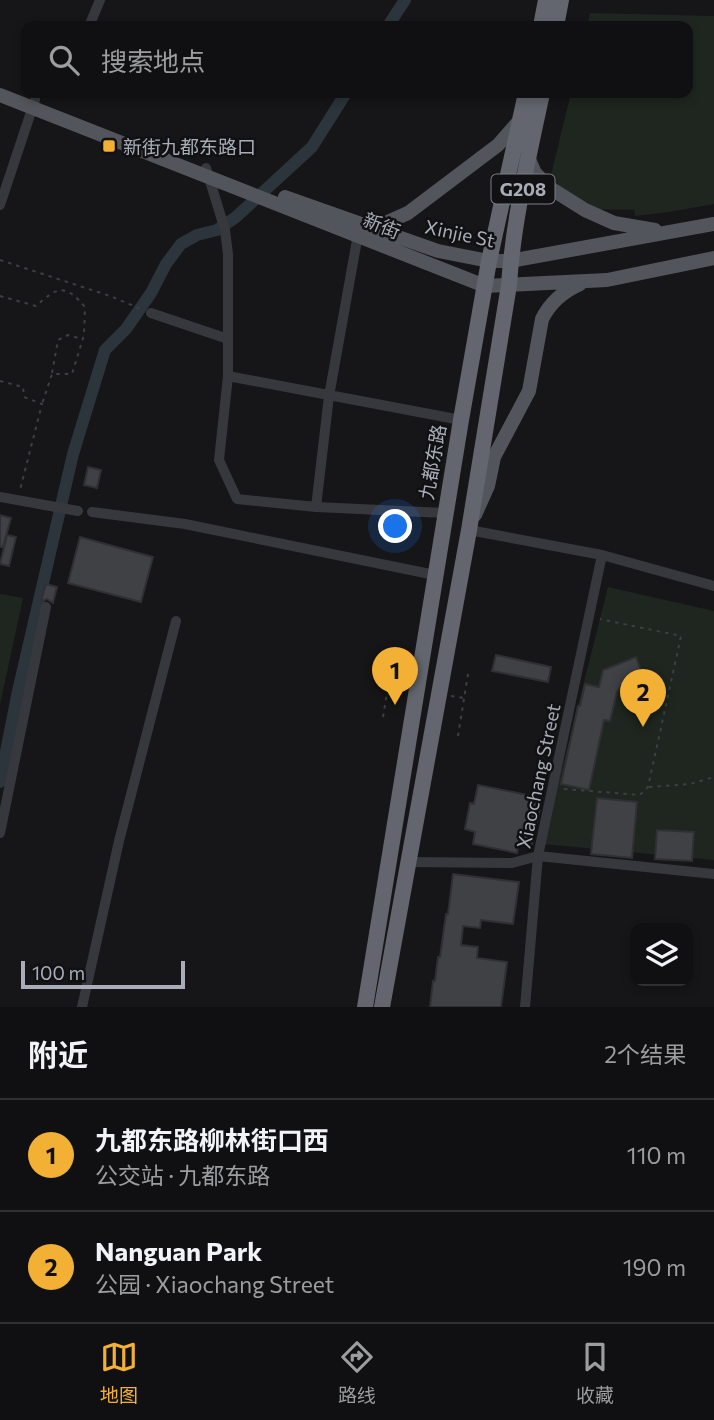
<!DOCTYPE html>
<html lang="zh">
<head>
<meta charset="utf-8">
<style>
  :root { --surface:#101012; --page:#1e1e20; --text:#f1f3f6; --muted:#9c9d9f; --line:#303032; --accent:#f2b134 }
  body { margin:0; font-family:Commissioner,"Noto Sans SC",sans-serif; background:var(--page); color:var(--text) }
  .controls { position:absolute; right:21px; bottom:21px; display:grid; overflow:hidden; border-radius:14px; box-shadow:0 4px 10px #0003 }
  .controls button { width:63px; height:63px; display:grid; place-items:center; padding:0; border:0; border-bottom:2px solid var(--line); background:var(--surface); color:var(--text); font:35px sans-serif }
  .scale { position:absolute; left:21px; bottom:18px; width:164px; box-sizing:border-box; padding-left:7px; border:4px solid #a8adb8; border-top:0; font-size:19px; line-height:24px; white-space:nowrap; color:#a8adb8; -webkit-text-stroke:5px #111113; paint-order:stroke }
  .you { position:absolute; left:396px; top:527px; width:24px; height:24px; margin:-18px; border:5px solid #fff; border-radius:50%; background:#1a73e8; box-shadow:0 0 0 10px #1a73e833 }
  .badge { display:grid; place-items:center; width:46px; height:46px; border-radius:50%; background:var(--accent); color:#111; font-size:23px; font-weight:700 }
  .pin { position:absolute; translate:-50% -58px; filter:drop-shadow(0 2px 4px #0008) }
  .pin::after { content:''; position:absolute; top:37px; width:24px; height:21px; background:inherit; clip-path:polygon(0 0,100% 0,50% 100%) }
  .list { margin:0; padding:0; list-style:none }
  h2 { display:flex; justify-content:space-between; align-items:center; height:91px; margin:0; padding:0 28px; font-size:30px }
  h2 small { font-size:23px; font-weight:400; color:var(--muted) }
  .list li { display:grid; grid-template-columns:46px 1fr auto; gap:21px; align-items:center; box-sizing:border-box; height:112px; padding:0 28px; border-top:2px solid var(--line) }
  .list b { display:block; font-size:26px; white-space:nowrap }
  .list p { margin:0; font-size:23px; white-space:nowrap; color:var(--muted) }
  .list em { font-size:23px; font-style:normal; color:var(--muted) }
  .icon { flex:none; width:38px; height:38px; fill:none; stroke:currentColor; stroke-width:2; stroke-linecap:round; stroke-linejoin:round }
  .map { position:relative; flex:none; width:714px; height:1007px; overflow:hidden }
  .search { position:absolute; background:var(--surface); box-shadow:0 4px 10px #0003; left:21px; right:21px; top:21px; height:77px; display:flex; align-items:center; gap:18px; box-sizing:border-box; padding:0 24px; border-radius:14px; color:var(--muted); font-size:26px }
  .sheet { height:315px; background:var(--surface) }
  nav { display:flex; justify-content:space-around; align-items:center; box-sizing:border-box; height:98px; border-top:2px solid var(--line); background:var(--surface); font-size:19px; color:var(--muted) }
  nav a { display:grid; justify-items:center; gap:4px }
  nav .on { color:var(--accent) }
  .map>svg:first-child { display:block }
  .green { fill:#1e261f }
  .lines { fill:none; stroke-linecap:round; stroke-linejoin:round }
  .canal { stroke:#2c353c; stroke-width:12 }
  .building { fill:#404145; stroke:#303034; stroke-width:2 }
  .path { stroke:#3d3f44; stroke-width:2; stroke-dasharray:3.5 5; stroke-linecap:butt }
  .minor { stroke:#37383d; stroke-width:10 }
  .major { stroke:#53555c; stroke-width:14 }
  .highway { stroke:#63666e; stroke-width:16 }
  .poi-dot { fill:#f2b134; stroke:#111113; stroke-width:2.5 }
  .labels { text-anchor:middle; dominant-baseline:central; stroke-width:5; stroke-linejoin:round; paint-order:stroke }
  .shield { fill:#111113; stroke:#7b7e86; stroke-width:2 }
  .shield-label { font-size:18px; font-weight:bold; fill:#a8adb8 }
  .poi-label { font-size:19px; fill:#a8adb8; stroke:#111113; text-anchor:start }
  .street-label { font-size:19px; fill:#a8adb8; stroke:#111113 }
</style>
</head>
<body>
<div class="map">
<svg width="714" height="1007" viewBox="0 0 714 1007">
  <rect width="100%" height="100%" fill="#161618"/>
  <!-- green -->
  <path class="green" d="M 590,13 L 714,16 L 714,204 L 669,212 L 635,216 L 634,210 L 592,209 L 550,179 L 571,93 L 688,93 L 688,26 L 587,26 Z
    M 608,587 L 714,611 L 714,860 L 543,844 Z
    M 0,594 L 23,598 L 0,705 Z"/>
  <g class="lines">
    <!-- canal -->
    <path class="canal" d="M 388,26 L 405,0
      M 0,782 L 18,691 L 73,454 L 105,350 L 126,329 L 151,293 L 166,264 L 181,244 L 197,235 L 217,230 L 236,217 L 312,147 L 346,93"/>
  </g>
  <!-- building -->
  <path class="building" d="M 88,467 L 101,470 L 97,488 L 84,485 Z
    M 0,515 L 11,518 L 3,547 L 0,547 Z
    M 7,535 L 16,537 L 9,566 L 0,564 Z
    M 80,537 L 153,557 L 141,602 L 68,583 Z
    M 46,584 L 57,587 L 53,603 L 47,599 L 41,601 Z
    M 496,655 L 551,667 L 548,682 L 492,671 Z
    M 636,657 L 643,676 L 623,683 L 617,692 L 610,721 L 604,720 L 589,790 L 561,784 L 578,706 L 580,706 L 585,684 L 599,687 L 603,670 Z
    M 478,785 L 542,798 L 532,844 L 519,841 L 517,853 L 473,844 L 475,832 L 465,829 L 470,803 L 474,804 Z
    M 597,798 L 637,802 L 632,858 L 591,854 Z
    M 657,830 L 694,832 L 692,861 L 655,859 Z
    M 453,874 L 519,882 L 513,924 L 481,920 L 480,928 L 463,926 L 461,945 L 478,947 L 477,958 L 507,962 L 501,1007 L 430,1007 L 433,981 L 435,981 L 438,957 L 440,957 L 446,914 L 448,914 Z"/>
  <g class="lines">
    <!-- path -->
    <path class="path" d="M 0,260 L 110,296 L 141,309
      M 0,296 L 36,306 C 57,287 65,283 85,307 L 84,335 L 72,374 L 52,374 L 42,404
      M 52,373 L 58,340 L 68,335 L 82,339
      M 0,381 L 23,387 L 24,397 L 42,404 L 20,490
      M 388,684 L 404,687
      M 451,696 L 464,698
      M 383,717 L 392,662
      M 458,736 L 468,674
      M 649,787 L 690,784 L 714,777
      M 564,789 L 640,795 L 648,787 L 681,636 L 600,619"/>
    <!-- minor -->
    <path class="minor" d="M 90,24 L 100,0
      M 206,168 L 225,230 L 228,254 L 228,376 L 219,460 L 237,499 L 316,507 L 445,513
      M 0,205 L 35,100
      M 151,313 L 228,339
      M 228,376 L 461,420
      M 0,497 L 78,511
      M 316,507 L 329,396 L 359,229
      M 92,512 L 185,524 L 435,575
      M 469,530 L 602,555 L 714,586
      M 0,833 L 46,607
      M 408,862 L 512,863 L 538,856 L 714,874
      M 82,1007 L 119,841 L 176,621
      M 525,1007 L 538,856 L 602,555"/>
    <!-- major -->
    <path class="major" d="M 0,95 L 485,286 L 607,280 L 714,258
      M 528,157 L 535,173 L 550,188 L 585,210 L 614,223 L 655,230
      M 285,197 L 438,251 L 489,261 L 510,261 L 714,224
      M 372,229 L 408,213 L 498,145 L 520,120
      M 475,515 L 488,486 L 494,457 L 529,391 L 542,319 C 550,303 564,291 580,284"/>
    <!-- highway -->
    <path class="highway" d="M 541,26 L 546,0
      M 556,26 L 561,0
      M 365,1007 L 461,420 L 489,261 L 526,93
      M 382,1007 L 469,530 L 509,285 C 513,221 529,155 542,93"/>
  </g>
  <!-- markers -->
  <rect class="poi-dot" x="102" y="139" width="14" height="14" rx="3.5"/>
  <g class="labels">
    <!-- shield labels -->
    <rect class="shield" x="491.5" y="174.5" width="63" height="29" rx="5"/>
    <g class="shield-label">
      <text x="523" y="189">G208</text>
    </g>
    <!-- poi labels -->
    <g class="poi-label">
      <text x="123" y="146">新街九都东路口</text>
    </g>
    <!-- street labels -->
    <g class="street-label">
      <text transform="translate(382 225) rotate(22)">新街</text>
      <text transform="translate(460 233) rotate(12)">Xinjie St</text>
      <text transform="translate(432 462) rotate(-80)">九都东路</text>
      <text transform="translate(538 776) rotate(-78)">Xiaochang Street</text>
    </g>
  </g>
</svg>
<div class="controls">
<button><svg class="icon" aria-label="layers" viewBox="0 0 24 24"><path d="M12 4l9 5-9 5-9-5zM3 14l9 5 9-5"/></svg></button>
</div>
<div class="scale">100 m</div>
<div class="you"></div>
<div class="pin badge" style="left:395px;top:705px">1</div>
<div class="pin badge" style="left:643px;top:727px">2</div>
<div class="search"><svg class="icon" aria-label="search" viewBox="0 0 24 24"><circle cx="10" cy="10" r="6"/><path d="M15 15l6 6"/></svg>搜索地点</div>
</div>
<section class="sheet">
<h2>附近<small>2个结果</small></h2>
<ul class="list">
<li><span class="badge">1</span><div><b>九都东路柳林街口西</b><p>公交站 · 九都东路</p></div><em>110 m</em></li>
<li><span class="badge">2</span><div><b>Nanguan Park</b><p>公园 · Xiaochang Street</p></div><em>190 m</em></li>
</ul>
</section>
<nav>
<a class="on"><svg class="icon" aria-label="map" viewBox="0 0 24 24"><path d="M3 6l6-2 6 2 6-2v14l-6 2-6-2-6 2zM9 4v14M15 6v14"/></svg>地图</a>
<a><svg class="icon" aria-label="directions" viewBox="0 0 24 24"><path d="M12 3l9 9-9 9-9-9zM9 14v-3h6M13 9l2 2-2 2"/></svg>路线</a>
<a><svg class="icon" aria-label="saved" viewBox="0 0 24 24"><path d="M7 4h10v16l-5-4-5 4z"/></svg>收藏</a>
</nav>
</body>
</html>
